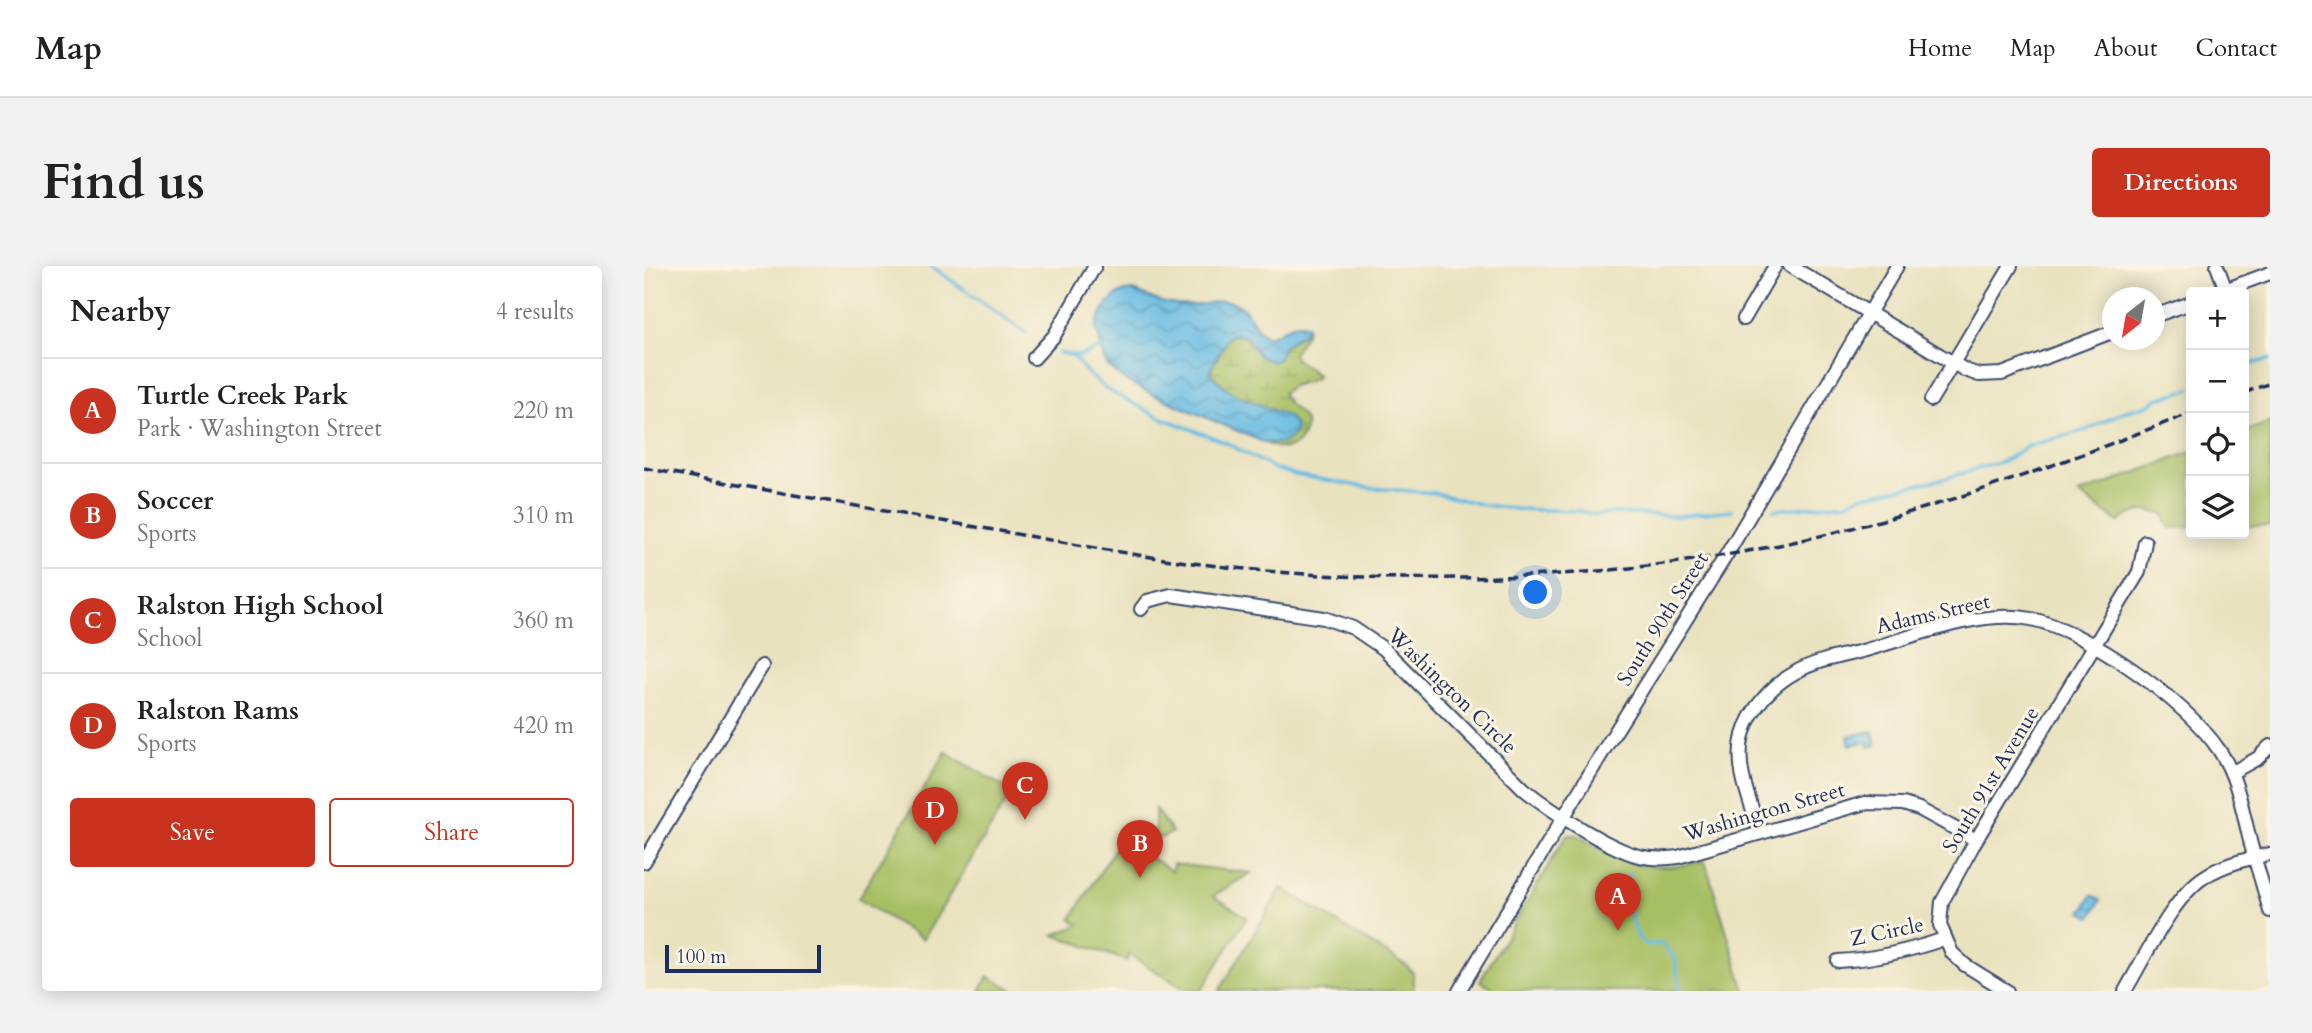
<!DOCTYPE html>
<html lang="en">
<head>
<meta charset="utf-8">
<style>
  :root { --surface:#fff; --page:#f2f2f2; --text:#222; --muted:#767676; --line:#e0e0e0; --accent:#c8321e }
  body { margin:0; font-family:Cardo,serif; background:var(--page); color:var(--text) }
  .controls { position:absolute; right:21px; top:21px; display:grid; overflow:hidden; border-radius:7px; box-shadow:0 4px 18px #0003 }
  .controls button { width:63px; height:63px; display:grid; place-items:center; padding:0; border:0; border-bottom:2px solid var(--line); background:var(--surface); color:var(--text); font:35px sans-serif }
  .compass { position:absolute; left:1458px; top:21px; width:63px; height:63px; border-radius:50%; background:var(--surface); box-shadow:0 4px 18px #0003; rotate:211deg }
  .scale { position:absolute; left:21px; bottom:18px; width:156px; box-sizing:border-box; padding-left:7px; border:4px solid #1b2f5e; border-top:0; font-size:19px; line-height:24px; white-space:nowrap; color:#1b2f5e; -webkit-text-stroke:5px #fcf5e5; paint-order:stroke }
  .you { position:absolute; left:892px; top:327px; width:24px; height:24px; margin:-18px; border:5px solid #fff; border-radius:50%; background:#1a73e8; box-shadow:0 0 0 10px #1a73e833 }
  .badge { display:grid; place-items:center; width:46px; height:46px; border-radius:50%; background:var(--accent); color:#fff; font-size:23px; font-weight:700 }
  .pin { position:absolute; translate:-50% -58px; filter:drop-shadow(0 2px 4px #0008) }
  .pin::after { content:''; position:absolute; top:37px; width:24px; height:21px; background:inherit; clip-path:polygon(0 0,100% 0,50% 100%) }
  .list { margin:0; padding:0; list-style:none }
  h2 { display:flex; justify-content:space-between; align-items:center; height:91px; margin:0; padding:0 28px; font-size:30px }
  h2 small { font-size:23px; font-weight:400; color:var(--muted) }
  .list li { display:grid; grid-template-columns:46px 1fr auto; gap:21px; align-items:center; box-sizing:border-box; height:105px; padding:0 28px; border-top:2px solid var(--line) }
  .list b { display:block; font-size:26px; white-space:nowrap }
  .list p { margin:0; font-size:23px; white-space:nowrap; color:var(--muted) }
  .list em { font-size:23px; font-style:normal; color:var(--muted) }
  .actions { display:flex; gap:14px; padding:21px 28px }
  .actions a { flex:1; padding:16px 0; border:2px solid var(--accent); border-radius:7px; text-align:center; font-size:24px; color:var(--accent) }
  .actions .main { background:var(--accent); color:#fff }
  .icon { flex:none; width:38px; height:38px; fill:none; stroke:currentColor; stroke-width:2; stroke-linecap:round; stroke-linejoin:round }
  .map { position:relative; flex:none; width:1626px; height:725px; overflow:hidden; border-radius:7px }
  header { display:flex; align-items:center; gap:42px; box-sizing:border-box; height:98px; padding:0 35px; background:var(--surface); border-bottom:2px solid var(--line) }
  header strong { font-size:33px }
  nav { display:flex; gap:38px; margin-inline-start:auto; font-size:24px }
  .intro { display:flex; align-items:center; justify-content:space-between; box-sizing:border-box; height:168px; padding:0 42px }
  h1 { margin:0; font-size:49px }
  .button { padding:18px 32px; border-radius:7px; background:var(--accent); color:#fff; font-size:24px; font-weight:700 }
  main { display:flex; gap:42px; padding:0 42px }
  aside { flex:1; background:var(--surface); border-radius:7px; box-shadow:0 4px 18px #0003 }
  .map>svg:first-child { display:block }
  .green { fill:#a7bf64; stroke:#617761; stroke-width:2 }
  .wetland { fill:url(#wetland-marsh); stroke:#617761; stroke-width:2 }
  .water { fill:url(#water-waves); stroke:#4176a0; stroke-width:2 }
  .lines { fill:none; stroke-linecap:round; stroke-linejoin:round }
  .stream { stroke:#67bce3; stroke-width:3.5 }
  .minor-casing { stroke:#3a4a6d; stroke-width:16 }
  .minor { stroke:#fff; stroke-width:12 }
  .rail { stroke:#1b2f5e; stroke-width:3.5; stroke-dasharray:10 5; stroke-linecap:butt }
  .labels { text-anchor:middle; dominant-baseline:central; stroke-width:6; stroke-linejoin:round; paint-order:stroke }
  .street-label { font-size:21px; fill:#1b2f5e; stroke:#fcf5e5 }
</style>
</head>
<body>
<header>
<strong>Map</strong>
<nav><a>Home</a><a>Map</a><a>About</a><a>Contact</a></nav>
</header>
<div class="intro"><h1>Find us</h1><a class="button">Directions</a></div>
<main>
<aside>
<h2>Nearby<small>4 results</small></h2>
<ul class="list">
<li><span class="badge">A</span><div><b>Turtle Creek Park</b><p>Park · Washington Street</p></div><em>220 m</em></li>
<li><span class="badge">B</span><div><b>Soccer</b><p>Sports</p></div><em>310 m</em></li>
<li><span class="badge">C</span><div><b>Ralston High School</b><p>School</p></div><em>360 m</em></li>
<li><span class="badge">D</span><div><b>Ralston Rams</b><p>Sports</p></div><em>420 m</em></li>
</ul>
<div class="actions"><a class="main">Save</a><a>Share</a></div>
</aside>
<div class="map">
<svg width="1626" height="725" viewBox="0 0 1626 725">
  <defs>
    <pattern id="wetland-marsh" width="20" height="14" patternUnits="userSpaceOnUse" patternTransform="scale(1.75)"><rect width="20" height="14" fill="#a7bf64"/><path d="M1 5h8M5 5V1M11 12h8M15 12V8" fill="none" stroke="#879c56"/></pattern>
    <pattern id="water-waves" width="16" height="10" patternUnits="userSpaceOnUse" patternTransform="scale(1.75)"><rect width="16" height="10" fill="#67bce3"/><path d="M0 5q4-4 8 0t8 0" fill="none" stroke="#5499bb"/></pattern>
  </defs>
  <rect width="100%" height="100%" fill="#fcf5e5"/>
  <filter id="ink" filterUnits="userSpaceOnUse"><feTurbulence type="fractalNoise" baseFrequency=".0143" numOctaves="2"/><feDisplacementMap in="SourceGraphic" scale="14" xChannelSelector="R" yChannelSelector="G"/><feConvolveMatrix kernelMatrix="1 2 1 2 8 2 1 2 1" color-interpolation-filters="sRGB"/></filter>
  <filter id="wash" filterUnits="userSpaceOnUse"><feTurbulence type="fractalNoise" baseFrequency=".00686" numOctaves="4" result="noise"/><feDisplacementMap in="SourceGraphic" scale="28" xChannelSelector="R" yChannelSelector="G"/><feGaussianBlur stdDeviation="1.57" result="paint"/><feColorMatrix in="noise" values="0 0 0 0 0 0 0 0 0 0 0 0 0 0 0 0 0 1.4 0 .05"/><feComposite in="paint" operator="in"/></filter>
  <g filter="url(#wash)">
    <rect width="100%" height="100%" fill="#e9e2bf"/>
    <!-- green -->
    <path class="green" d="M 1626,156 L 1626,260 L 1600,260 L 1600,166 Z
      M 1547,186 L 1547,261 L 1525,262 L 1520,249 C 1504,242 1489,244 1475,256 L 1435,228 Z
      M 302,486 L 368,526 L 279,673 L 214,633 Z
      M 511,543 L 528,566 L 520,571 L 511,572 Z
      M 927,569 L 933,569 C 980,598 1006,609 1061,595 L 1101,725 L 852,725 L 836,715 L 922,570 Z
      M 477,573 L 528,605 L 529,598 L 607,607 L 569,630 L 603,651 L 557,725 L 544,725 L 485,689 L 483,695 L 410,669 L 435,659 L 427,653 Z
      M 638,622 L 763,700 L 769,707 L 770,725 L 575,725 Z
      M 344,710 L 371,725 L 336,725 Z"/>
    <!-- wetland -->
    <path class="wetland" d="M 663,64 C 661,74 652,79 649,89 L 653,94 L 673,108 L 672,112 C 660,120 648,115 639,128 C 645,148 677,148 653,178 C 640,186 632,182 619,176 L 628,178 L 650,167 L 652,162 C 642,143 606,140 588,127 C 580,122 575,114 567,109 L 566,104 L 585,70 C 603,64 607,77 615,90 L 634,93 L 641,79 Z"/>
    <!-- water -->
    <path class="water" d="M 489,24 C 510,35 529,41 553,39 C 565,38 579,32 591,37 C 607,43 609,66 625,71 L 652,57 L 663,59 L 663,64 L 641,79 L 634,93 L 629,96 L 615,90 C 607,78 603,64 585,70 L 566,104 L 567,109 L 590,128 L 645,151 L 652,161 C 648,178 634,179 619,176 L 512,130 L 480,114 L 464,100 L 459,91 L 452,61 C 458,42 468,25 489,24 Z
      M 1229,465 L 1232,479 L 1225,481 L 1224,476 L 1206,479 L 1204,470 Z
      M 1448,629 L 1457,634 L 1447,651 L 1438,646 Z"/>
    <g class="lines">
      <!-- stream -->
      <path class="stream" d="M 287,0 L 382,67
        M 415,87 L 428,89 L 443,107 L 462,123 L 513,150 L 583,177 L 631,203 L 652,209 L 727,222 L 791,227 L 840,239 L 871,243 L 936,245 L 951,249 L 971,247 L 1033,250 L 1088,244
        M 429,89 L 436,90 L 457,82
        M 1600,100 L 1626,93
        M 1130,244 L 1203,237 L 1217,230 L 1299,213 L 1360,195 L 1384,180 L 1443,164 L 1479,146 L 1504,139 L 1513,133 L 1547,123
        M 986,607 L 977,624 L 977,632 L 983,638 L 994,671 L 1002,678 L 1018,678 L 1031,693 L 1036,725"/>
    </g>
  </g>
  <g filter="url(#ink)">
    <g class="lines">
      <defs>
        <path id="minor" d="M 1146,0 L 1321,104 L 1335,109 L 1358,108 L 1468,66
          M 1573,0 L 1582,24
          M 1575,26 L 1626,7
          M 1510,50 L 1547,37
          M 1100,53 L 1131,0
          M 390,92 L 410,70 L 451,0
          M 1287,134 L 1367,0
          M 497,343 L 503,335 L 527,329 L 680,352 L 709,362 L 740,383 L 880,523 C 906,544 963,582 995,590 C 1008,593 1021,593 1034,591 L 1221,537 L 1259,538 L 1275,543 L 1332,574
          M 1587,507 L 1614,492 L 1626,480
          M 1116,567 C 1107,536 1090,502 1099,469 C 1106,443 1128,419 1152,406 C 1173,394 1199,390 1222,384 C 1272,370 1336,343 1387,353 C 1443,364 1544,437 1575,484 C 1594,512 1599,547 1607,579 C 1613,601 1620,623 1626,645
          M 0,596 L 118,400
          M 1194,695 C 1231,693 1265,685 1300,673
          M 815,725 L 963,479 L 1083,288 L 1253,0
          M 1363,725 L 1321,699 L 1308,687 L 1296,659 L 1298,636 L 1332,574 L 1495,306 L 1501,276
          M 1481,725 C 1500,693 1529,631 1560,611 C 1580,598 1603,593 1626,588"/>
      </defs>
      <!-- minor casing -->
      <use href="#minor" class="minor-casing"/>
      <!-- minor -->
      <use href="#minor" class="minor"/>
      <!-- rail -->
      <path class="rail" d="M 1600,127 L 1626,117
        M 0,202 C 122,224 245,246 367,267 C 456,283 544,299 634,306 C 806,320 995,311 1163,273 C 1296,243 1420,196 1547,147"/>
    </g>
  </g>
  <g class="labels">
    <!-- street labels -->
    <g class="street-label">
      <text transform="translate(1289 348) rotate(-13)">Adams Street</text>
      <text transform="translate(1019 353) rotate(-58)">South 90th Street</text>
      <text transform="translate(808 425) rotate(44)">Washington Circle</text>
      <text transform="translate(1347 514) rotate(-59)">South 91st Avenue</text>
      <text transform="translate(1120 546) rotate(-16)">Washington Street</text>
      <text transform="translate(1243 666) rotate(-12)">Z Circle</text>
    </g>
  </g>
</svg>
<div class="controls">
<button>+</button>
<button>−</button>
<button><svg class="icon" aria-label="locate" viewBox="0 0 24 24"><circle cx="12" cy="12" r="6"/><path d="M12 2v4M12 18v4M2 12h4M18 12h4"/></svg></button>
<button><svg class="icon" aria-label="layers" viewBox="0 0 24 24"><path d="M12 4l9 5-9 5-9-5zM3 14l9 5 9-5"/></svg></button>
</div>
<svg class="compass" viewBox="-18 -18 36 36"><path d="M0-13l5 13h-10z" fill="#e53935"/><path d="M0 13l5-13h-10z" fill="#767676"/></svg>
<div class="scale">100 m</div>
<div class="you"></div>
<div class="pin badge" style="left:974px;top:665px">A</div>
<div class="pin badge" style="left:496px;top:612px">B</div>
<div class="pin badge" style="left:381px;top:554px">C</div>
<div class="pin badge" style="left:291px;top:579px">D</div>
</div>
</main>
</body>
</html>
